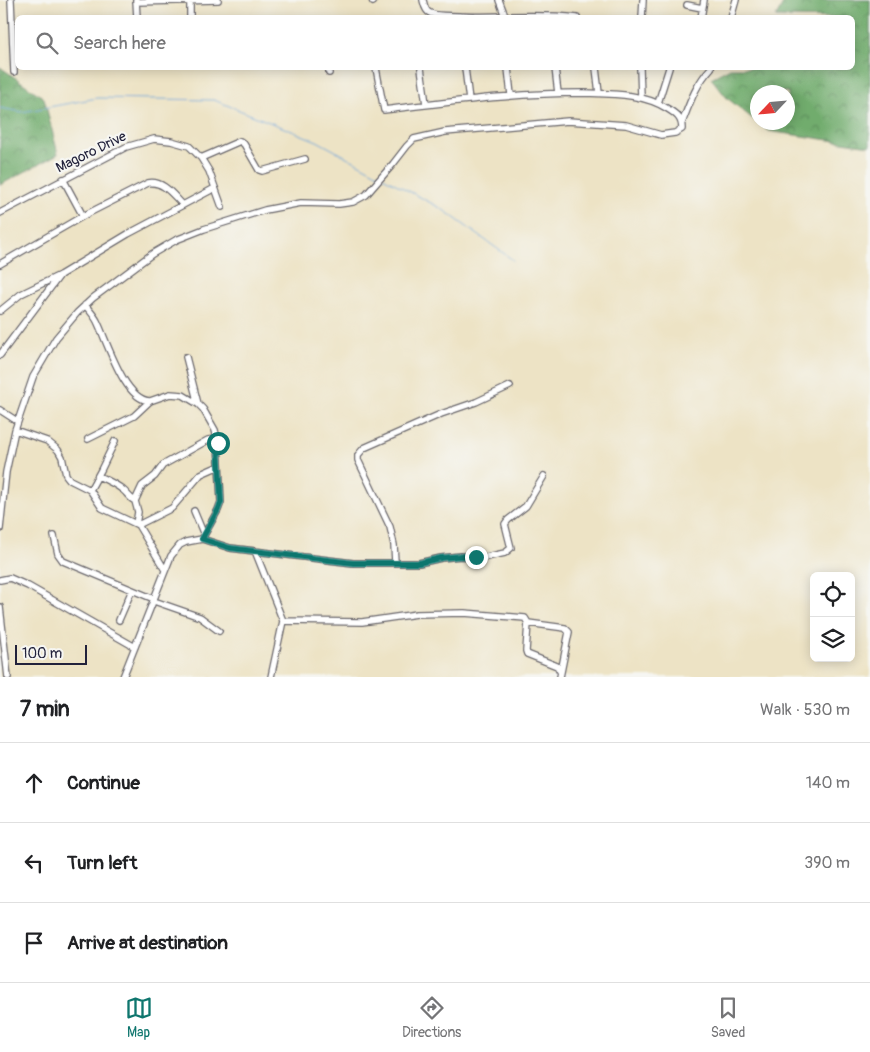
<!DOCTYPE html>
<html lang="en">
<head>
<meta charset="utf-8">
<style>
  :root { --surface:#fff; --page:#f2f2f2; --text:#202124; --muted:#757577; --line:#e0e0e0; --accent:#0f766e }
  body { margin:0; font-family:Pangolin,sans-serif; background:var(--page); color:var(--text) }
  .controls { position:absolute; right:15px; bottom:15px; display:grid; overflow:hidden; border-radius:8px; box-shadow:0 2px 12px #0003 }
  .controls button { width:45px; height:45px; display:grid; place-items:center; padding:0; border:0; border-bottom:1px solid var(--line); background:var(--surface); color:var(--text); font:25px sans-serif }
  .compass { position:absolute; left:750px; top:85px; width:45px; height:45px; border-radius:50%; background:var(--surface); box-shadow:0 2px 12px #0003; rotate:244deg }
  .scale { position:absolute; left:15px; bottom:12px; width:72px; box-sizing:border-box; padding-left:5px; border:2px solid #22223b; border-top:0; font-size:14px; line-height:18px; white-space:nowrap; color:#22223b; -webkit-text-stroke:4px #f6f6f2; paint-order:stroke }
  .stop { position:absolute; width:15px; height:15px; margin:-11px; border:4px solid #0f766e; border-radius:50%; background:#fff }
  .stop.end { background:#0f766e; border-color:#fff; box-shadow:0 1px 5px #0008 }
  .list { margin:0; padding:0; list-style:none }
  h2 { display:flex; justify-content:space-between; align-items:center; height:65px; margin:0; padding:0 20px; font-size:21px }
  h2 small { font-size:16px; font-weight:400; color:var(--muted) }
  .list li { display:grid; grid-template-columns:32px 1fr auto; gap:15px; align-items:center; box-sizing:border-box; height:80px; padding:0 20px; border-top:1px solid var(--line) }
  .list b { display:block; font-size:19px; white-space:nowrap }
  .list em { font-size:16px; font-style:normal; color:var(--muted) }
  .icon { flex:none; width:28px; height:28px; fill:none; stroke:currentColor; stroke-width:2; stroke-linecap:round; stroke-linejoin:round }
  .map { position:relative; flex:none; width:870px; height:677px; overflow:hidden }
  .search { position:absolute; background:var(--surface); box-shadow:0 2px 12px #0003; left:15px; right:15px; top:15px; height:55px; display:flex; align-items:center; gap:12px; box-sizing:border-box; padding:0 18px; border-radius:8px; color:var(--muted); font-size:19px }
  .sheet { height:305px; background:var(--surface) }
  nav { display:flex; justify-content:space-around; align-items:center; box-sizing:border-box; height:70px; border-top:1px solid var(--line); background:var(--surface); font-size:14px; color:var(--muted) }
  nav a { display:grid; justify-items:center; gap:2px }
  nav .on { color:var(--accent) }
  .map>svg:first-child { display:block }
  .forest { fill:url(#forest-crowns); stroke:#4a6754; fill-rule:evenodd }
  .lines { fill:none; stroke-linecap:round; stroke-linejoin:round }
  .stream { stroke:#6ba4da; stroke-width:1 }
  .minor-casing { stroke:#69666b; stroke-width:8 }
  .minor { stroke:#fff; stroke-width:5.5 }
  .route { stroke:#0f766e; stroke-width:6 }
  .labels { text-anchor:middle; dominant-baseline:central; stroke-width:4.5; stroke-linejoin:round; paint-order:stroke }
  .street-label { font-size:14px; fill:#22223b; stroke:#f6f6f2 }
</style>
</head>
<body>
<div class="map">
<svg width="870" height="677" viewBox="0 0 870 677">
  <defs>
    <pattern id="forest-crowns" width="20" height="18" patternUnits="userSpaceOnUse" patternTransform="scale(1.25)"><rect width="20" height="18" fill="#71ac6d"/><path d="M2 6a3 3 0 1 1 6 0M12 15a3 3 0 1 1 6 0" fill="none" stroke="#5c8c5b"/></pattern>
  </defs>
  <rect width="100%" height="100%" fill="#f6f6f2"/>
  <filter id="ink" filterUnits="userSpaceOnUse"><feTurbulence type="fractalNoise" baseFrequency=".02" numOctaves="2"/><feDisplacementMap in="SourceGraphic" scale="10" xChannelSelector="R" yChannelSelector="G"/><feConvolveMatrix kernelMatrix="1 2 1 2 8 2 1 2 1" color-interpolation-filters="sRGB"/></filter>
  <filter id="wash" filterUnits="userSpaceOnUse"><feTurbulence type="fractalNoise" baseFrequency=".0096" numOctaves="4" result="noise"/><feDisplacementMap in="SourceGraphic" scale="20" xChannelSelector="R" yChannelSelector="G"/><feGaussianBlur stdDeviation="1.12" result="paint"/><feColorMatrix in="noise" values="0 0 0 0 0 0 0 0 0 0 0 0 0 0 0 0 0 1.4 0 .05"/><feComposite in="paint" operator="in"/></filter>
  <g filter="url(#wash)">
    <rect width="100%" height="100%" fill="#ede3c5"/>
    <!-- forest -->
    <path class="forest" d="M 785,0 L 870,0 L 870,146 L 768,131 L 727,98 L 711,78 L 730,68 L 852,68 L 852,18 L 776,17 ZM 758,92 L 788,92 L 788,122 L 758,122 Z
      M 0,67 L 44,98 L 58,154 L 0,185 Z"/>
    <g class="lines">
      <!-- stream -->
      <path class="stream" d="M 0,108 L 22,112 L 97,98 L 214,100 L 317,141 L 380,175
        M 383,177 L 442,209 L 513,260"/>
    </g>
  </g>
  <g filter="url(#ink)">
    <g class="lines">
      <defs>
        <path id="minor" d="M 11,0 L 14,72
          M 136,0 L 137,18
          M 372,0 L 373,2
          M 423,0 C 424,4 425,11 430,13 C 438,17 451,15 460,16 C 499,18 538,13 577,18
          M 499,0 L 505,16
          M 190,1 L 190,18
          M 136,2 L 218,0
          M 687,5 L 702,8
          M 642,18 L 643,0
          M 701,18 L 704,0
          M 731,18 L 736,0
          M 329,68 L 329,73
          M 421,68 L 426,104
          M 465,68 L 469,100
          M 508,68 L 511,95
          M 555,68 L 558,93
          M 596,68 L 599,93
          M 640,68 L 641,97
          M 658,103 L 669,68
          M 682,123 C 690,102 696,84 711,68
          M 201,158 L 240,141 L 244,144 L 259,170 L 262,171 L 305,159
          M 63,179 L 83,216
          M 0,213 L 126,147 L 154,139 L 171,141 L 189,146 L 201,158 L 209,171 L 222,207
          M 0,264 L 83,216 L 148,183 C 163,180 173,195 183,205
          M 85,305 C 89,310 94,315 97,321 C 107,341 124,400 150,401
          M 0,311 L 21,294 L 60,275 L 128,234 L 215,188
          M 0,355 L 60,275
          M 186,357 L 198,404
          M 0,410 L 17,421
          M 15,430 L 47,441 L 58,450 L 62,457 L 66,475 L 70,480 L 90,490 L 102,508 L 138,525 L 165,570
          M 88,439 L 134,416 L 150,401 L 170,394 L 183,395 L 198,404 L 203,409 L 215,430 L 218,443 L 221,502 L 218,510 L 202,539
          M 98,476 C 107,480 116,484 123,490 C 128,494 129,498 135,501
          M 90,490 L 101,470 L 115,441
          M 194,511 L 204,535
          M 136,524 L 138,512 L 135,501 L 142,486 L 155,476 L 163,465 L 208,440 L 217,439
          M 138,525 L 172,508 L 201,474 L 219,466
          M 0,529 L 6,472 L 15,430 L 33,377 L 56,338 L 77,313 L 93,298 L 152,254 L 176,240 L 204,229 L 265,210 L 301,203 L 339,204 L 353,202 L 366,195 L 393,164 L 407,146 L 414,139 L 445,132 L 568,121 L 626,125 L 661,135 L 675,133 L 682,129 C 682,118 676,114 668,109 C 643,93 611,94 582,93 C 516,93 450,102 384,110 L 376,68
          M 54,536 L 58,554 L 63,561 L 154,599
          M 255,551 L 283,621 L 271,677
          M 395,562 L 394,545 L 390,527 L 358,460 L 358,455 L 364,448 L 441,414 L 476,402 L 510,386
          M 0,580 L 10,578 L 28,586 L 135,647
          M 154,601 L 200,617 L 219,631
          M 0,607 L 8,677
          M 119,620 L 132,590
          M 283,621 L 362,622 L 417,614 L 464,613 L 525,618 L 528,623 L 526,651 L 527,654 L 557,666 L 560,671
          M 528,623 L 565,628 L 569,632 L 560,677
          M 123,677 L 171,556 L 180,545 L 186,542 L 202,539 L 230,548 L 353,563 L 419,563 L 441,558 L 461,556 L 482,558 L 505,553 L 511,548 L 505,524 L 508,520 L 526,506 L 544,476"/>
      </defs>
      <!-- minor casing -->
      <use href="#minor" class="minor-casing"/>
      <!-- minor -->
      <use href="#minor" class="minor"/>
    </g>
  </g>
  <g class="lines" filter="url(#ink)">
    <!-- route -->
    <path class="route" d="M 218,443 L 221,502 L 218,510 L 202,539 L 230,548 L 353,563 L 419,563 L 441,558 L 461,556 L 476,557"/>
  </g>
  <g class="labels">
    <!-- street labels -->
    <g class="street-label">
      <text transform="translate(91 152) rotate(-26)">Magoro Drive</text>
    </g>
  </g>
</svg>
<div class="controls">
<button><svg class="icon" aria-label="locate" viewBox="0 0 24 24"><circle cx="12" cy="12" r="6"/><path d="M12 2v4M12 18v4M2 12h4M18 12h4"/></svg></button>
<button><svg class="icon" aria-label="layers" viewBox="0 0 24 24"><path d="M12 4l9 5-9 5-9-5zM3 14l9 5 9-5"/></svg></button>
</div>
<svg class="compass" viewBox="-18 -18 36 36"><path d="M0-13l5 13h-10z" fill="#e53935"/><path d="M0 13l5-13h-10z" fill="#757577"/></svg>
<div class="scale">100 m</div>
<div class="stop" style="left:218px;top:443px"></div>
<div class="stop end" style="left:476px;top:557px"></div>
<div class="search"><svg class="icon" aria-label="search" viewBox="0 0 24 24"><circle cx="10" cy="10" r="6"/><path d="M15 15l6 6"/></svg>Search here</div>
</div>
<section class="sheet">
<h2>7 min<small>Walk · 530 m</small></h2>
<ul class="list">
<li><svg class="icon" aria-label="ahead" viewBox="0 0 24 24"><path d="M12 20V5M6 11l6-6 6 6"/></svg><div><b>Continue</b></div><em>140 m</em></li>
<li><svg class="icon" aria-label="left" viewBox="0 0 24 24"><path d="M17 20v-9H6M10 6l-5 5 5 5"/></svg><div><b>Turn left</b></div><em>390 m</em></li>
<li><svg class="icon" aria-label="arrive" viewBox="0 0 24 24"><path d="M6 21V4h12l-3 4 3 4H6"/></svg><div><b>Arrive at destination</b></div></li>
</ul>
</section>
<nav>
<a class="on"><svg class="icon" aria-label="map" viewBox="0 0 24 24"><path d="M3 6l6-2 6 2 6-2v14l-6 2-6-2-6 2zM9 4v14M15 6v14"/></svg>Map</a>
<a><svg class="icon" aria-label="directions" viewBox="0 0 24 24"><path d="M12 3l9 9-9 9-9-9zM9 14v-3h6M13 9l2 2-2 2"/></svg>Directions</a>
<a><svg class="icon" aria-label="saved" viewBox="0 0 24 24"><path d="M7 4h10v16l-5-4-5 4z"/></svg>Saved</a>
</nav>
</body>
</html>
